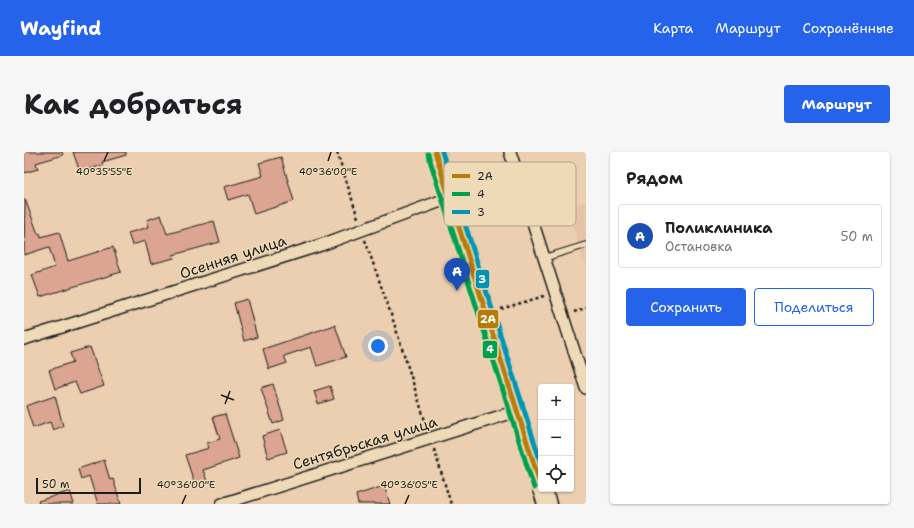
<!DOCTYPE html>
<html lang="ru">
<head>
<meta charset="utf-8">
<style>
  :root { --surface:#fff; --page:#f6f6f6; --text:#202124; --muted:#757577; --line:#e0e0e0; --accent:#2563eb }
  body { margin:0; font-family:"Shantell Sans",sans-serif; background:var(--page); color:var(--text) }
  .controls { position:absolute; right:12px; bottom:12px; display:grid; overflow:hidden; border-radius:4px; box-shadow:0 1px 3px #0004 }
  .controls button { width:36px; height:36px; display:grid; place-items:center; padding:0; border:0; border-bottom:1px solid var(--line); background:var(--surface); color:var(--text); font:20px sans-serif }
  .scale { position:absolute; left:12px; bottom:10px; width:105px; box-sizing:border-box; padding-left:4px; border:2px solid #1c1c1c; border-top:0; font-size:11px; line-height:14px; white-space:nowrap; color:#1c1c1c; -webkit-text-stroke:3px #efdab8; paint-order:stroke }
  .you { position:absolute; left:354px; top:194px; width:14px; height:14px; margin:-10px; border:3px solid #fff; border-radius:50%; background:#1a73e8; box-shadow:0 0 0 6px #1a73e833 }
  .badge { display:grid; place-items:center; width:26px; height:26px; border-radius:50%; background:var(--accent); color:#fff; font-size:13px; font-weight:700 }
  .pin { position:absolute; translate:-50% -33px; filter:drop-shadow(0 1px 2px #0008) }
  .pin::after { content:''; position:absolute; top:21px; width:14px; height:12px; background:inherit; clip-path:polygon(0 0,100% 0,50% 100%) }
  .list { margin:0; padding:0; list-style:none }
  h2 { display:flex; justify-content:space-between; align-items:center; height:52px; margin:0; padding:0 16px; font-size:17px }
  h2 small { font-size:13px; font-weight:400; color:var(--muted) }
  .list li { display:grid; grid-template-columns:26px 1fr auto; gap:12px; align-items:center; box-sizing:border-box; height:64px; margin:0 8px 8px; padding:0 8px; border:1px solid var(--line); border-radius:4px }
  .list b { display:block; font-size:15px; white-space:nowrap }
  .list p { margin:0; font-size:13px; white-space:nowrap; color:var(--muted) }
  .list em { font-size:13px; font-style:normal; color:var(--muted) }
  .actions { display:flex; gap:8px; padding:12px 16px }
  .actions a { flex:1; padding:9px 0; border:1px solid var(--accent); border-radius:4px; text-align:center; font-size:14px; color:var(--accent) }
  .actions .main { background:var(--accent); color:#fff }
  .icon { flex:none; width:22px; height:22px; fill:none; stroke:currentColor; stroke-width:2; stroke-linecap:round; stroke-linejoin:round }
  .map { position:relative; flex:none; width:562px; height:352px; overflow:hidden; border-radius:4px }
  header { display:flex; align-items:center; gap:24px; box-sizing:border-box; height:56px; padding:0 20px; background:var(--accent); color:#fff }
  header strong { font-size:19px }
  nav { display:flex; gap:22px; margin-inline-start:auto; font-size:14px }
  .intro { display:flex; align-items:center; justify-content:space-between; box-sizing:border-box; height:96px; padding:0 24px }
  h1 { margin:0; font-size:28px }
  .button { padding:10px 18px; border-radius:4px; background:var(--accent); color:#fff; font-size:14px; font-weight:700 }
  main { display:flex; gap:24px; padding:0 24px }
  aside { flex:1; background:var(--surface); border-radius:4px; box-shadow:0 1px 3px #0004 }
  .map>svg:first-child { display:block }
  .built { fill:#e6c2a7 }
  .building { fill:#dca592; stroke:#1c1c1c }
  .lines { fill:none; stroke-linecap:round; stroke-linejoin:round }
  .service-casing { stroke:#1c1c1c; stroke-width:8 }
  .minor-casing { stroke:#1c1c1c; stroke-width:14 }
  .primary-casing { stroke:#1c1c1c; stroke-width:21 }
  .path { stroke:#1c1c1c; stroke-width:2.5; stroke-dasharray:3 3; stroke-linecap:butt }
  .service { stroke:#efdab8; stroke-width:5.5 }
  .minor { stroke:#efdab8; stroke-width:11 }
  .primary { stroke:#efdab8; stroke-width:18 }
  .bus-1-casing { stroke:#efdab8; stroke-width:8 }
  .bus-2-casing { stroke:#efdab8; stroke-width:8 }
  .bus-3-casing { stroke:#efdab8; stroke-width:8 }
  .bus-1 { stroke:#b57d08; stroke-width:5 }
  .bus-2 { stroke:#019f4e; stroke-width:5 }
  .bus-3 { stroke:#0494b3; stroke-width:5 }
  .ticks { fill:none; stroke:#1c1c1c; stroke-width:1.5 }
  .labels { text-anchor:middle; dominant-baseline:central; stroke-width:3; stroke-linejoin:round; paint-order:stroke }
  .street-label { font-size:15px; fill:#1c1c1c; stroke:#efdab8 }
  .key { fill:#efdab8; stroke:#b0a189; stroke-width:1 }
  .key-label { font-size:11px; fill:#1c1c1c }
  .ticks-label { font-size:10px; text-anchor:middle; fill:#1c1c1c; stroke:#efdab8; stroke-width:3; stroke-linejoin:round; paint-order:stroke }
  .line-badge { stroke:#efdab8; stroke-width:1.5 }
  .badge-label { font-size:11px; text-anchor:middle; font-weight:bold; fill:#fff }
</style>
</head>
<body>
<header>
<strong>Wayfind</strong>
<nav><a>Карта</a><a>Маршрут</a><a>Сохранённые</a></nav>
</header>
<div class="intro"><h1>Как добраться</h1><a class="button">Маршрут</a></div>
<main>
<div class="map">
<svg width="562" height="352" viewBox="0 0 562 352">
  <rect width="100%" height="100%" fill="#ebcfb0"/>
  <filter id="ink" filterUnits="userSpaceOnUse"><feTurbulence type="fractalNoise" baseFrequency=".025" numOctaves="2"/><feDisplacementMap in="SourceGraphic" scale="8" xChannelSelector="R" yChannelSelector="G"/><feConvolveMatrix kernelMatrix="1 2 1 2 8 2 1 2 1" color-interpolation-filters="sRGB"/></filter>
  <g filter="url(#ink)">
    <!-- built -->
    <path class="built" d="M 562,50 L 562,115 L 543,56 Z"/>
    <!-- building -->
    <path class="building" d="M 0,0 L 38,0 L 39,3 L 12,11 L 14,17 L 0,21 Z
      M 49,0 L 102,0 L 102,3 L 78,10 L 79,13 L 56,20 Z
      M 257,5 L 270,49 L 230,62 L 224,42 L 204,48 L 200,35 L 239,24 L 235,11 Z
      M 1,47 L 14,82 L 16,81 L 17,85 L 35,80 L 44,109 L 89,95 L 97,120 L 16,145 L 8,123 L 31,115 L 25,95 L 0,103 Z
      M 137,63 L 143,82 L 190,69 L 196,90 L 149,103 L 150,106 L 127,112 L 121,89 L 108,93 L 104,81 L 125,75 L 123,68 Z
      M 223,147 L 233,185 L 220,189 L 210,151 Z
      M 311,173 L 322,205 L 293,214 L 287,195 L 260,204 L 263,211 L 245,217 L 239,197 Z
      M 66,195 L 80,234 L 56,242 L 51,230 L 31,237 L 25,218 L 49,210 L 46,201 Z
      M 249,232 L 260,268 L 249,272 L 237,236 Z
      M 306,234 L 310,247 L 294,252 L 290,239 Z
      M 31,244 L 39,274 L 29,278 L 26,270 L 9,276 L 2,254 Z
      M 201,262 L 215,306 L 179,318 L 183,329 L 171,333 L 161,303 L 185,296 L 183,291 L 196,287 L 189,265 Z
      M 256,278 L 263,300 L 244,306 L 238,284 Z
      M 80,308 L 86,328 L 89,327 L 97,352 L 74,352 L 65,324 L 57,327 L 54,317 Z
      M 360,334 L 366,352 L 334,352 L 332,343 Z
      M 46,339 L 50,352 L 15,352 L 14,349 Z"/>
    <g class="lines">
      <defs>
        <path id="service" d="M 520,106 L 562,93"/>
        <path id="minor" d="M 486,0 L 562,236
          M 0,187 L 297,93 L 425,46
          M 198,352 L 493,259"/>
        <path id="primary" d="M 411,0 L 517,334
          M 518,337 L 523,352"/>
      </defs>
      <!-- service casing -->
      <use href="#service" class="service-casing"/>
      <!-- minor casing -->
      <use href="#minor" class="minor-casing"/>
      <!-- primary casing -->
      <use href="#primary" class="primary-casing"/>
      <!-- path -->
      <path class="path" d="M 313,0 L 334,66
        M 341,88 L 370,171 L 403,275
        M 477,157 L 520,144
        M 550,160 L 562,156
        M 410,297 L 427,352"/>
      <!-- service -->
      <use href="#service" class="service"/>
      <!-- minor -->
      <use href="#minor" class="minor"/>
      <!-- primary -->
      <use href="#primary" class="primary"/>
      <defs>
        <path id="bus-1" d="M 411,0 L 517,334"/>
        <path id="bus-2" d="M 404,2 L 510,336"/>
        <path id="bus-3" d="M 418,0 L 517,311"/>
      </defs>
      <!-- bus-1 casing -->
      <use href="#bus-1" class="bus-1-casing"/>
      <!-- bus-2 casing -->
      <use href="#bus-2" class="bus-2-casing"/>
      <!-- bus-3 casing -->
      <use href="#bus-3" class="bus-3-casing"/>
      <!-- bus-1 -->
      <use href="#bus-1" class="bus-1"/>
      <!-- bus-2 -->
      <use href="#bus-2" class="bus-2"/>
      <!-- bus-3 -->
      <use href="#bus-3" class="bus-3"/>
    </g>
  </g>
  <!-- ticks -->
  <path class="ticks" d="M 80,9 L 84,0M 304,9 L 307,0M 197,243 L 210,248M 201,252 L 206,239M 158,352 L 162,343M 381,352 L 385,343"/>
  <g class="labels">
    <!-- street labels -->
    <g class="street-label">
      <text transform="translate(209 105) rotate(-18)">Осенняя улица</text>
      <text transform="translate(341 291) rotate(-17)">Сентябрьская улица</text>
    </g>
  </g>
  <!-- legend -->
  <rect x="420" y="10" width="132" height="64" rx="6" class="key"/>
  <rect x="428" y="22" width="18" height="4" fill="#b57d08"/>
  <rect x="428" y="40" width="18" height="4" fill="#019f4e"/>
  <rect x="428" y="58" width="18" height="4" fill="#0494b3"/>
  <g class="key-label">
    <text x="453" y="28">2А</text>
    <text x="453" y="46">4</text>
    <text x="453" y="64">3</text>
  </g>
  <g class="ticks-label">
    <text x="80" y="23">40°35'55"E</text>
    <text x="304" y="23">40°36'00"E</text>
    <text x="162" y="336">40°36'00"E</text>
    <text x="385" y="336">40°36'05"E</text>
  </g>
  <g class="line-badge">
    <rect x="451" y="117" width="15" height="20" rx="4" fill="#0494b3"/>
    <rect x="453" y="157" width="22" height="20" rx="4" fill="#b57d08"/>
    <rect x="458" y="188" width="16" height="19" rx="4" fill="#019f4e"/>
  </g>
  <g class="badge-label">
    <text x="458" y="131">3</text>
    <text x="464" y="171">2А</text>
    <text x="466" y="201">4</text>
  </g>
</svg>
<div class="controls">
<button>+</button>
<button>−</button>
<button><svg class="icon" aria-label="locate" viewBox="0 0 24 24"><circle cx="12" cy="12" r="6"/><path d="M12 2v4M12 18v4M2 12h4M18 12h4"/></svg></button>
</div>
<div class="scale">50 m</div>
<div class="you"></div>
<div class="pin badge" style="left:433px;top:139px;background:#1a4fb4">A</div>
</div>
<aside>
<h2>Рядом<small></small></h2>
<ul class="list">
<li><span class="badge" style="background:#1a4fb4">A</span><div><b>Поликлиника</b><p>Остановка</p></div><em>50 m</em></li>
</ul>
<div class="actions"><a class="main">Сохранить</a><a>Поделиться</a></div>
</aside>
</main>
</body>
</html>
